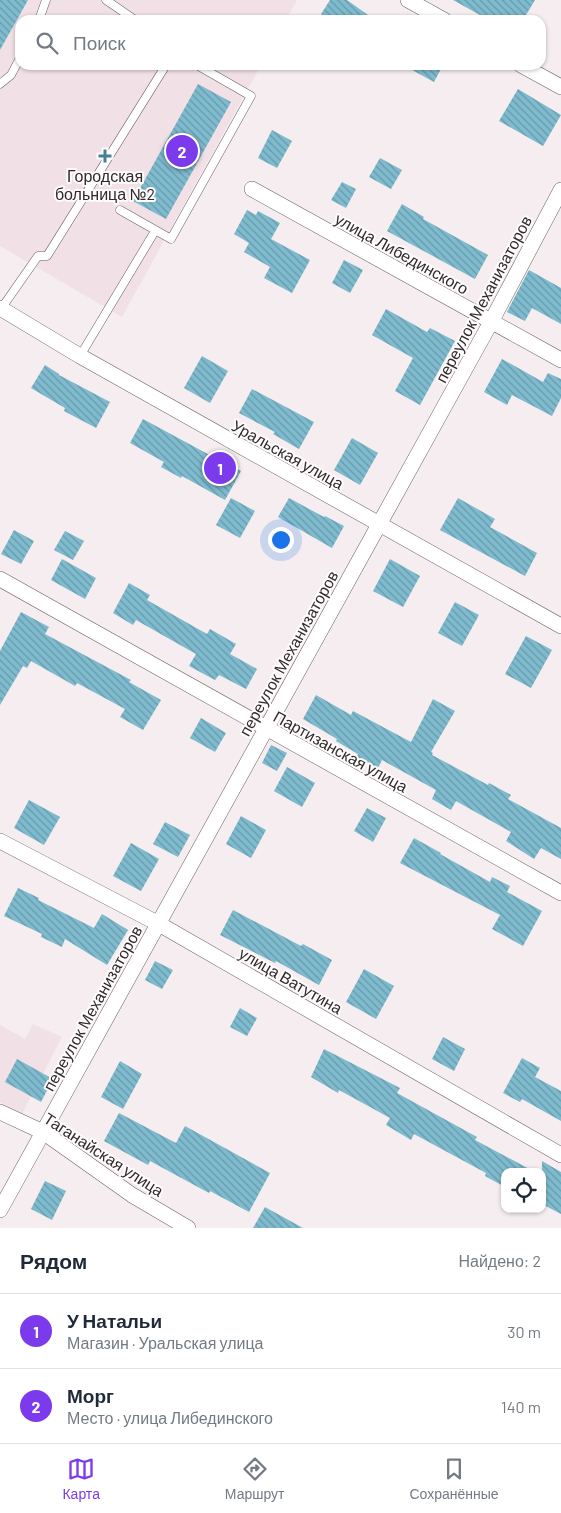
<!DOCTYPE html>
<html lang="ru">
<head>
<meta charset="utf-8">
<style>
  :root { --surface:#fff; --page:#f6f6f7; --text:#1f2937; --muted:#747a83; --line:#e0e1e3; --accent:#7c3aed }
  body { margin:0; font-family:Barlow,sans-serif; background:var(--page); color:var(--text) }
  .controls { position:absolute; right:15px; bottom:15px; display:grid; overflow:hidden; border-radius:10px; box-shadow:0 1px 4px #0004 }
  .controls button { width:45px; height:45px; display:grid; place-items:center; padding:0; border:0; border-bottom:1px solid var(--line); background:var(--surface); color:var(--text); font:25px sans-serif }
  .you { position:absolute; left:280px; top:539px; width:18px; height:18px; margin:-12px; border:4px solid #fff; border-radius:50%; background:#1a73e8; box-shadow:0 0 0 8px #1a73e833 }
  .badge { display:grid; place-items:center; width:32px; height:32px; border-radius:50%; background:var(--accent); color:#fff; font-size:16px; font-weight:700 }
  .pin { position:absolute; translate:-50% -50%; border:2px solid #fff; box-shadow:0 1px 5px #0006 }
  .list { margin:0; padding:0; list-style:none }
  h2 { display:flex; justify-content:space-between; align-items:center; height:65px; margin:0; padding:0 20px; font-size:21px }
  h2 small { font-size:16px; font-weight:400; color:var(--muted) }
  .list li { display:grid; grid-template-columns:32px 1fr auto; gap:15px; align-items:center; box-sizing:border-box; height:75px; padding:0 20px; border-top:1px solid var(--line) }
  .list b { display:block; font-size:19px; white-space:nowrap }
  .list p { margin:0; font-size:16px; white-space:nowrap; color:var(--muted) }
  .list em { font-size:16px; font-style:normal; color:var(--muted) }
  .icon { flex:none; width:28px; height:28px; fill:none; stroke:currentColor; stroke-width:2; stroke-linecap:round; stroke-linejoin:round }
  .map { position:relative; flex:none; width:561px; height:1228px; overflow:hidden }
  .search { position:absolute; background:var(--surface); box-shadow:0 1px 4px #0004; left:15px; right:15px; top:15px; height:55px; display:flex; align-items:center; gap:12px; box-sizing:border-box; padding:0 18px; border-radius:15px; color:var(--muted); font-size:19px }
  .sheet { height:215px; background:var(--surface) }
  nav { display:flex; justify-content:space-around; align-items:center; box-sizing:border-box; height:70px; border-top:1px solid var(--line); background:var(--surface); font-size:14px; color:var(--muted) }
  nav a { display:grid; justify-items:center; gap:2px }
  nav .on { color:var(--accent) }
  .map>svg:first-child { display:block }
  .built { fill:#f1e0e5 }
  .building { fill:url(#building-back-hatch) }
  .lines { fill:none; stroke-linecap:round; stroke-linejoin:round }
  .lane-casing { stroke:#696264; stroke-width:9 }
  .street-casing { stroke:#696264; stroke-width:16 }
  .lane { stroke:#fff; stroke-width:8 }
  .street { stroke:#fff; stroke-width:15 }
  .poi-dot { fill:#438196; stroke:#fffbfc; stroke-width:2 }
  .labels { text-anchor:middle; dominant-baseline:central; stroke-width:4; stroke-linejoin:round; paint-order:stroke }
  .poi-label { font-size:16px; fill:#2d2a2a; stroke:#fffbfc }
  .street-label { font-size:16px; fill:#2d2a2a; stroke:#fffbfc }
</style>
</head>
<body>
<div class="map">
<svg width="561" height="1228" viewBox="0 0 561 1228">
  <defs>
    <pattern id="building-back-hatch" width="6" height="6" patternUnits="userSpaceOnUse" patternTransform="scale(1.25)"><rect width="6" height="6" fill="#7fbbcf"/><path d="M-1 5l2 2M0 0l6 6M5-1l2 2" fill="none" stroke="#6898a8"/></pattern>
  </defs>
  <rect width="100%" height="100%" fill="#f5edef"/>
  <!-- built -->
  <path class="built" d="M 0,0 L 297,0 L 286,20 L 20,20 L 20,65 L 261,65 L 122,317 L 0,246 Z
    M 33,1024 L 62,1037 L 22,1114 L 0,1102 L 0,1025 L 25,1039 Z"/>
  <!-- building -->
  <path class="building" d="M 0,0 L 28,0 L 0,50 Z
    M 330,0 L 347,0 L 375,20 L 330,20 L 321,14 Z
    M 453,0 L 535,0 L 523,20 L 489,20 Z
    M 403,65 L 443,65 L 434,82 Z
    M 198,84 L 231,102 L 166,219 L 133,201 Z
    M 518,89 L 561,115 L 543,146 L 499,121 Z
    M 272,130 L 292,141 L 277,168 L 258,158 Z
    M 380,158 L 402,170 L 391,189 L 369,177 Z
    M 342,182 L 356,189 L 346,208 L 331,200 Z
    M 402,204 L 424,217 L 423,219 L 488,255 L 475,279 L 387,231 Z
    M 247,210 L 256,215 L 258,211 L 280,223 L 271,239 L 310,260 L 292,293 L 264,278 L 270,267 L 244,252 L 249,243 L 234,234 Z
    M 344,260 L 363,270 L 350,293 L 332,283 Z
    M 529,270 L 561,288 L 561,324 L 532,308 L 525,321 L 507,312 Z
    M 386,309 L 427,332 L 430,328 L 455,341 L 420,405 L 395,391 L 413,358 L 372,335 Z
    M 202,356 L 228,371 L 210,403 L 184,388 Z
    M 502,359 L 543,382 L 548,373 L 561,379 L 561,398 L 552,416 L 512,395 L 507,405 L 484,392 Z
    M 45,365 L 59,374 L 59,375 L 110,402 L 96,428 L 64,411 L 65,408 L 31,388 Z
    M 252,389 L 314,422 L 299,449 L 273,434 L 275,432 L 239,413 Z
    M 143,419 L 217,459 L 218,458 L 241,471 L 225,500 L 182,476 L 181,478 L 161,467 L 164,462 L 130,443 Z
    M 352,438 L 378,453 L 360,485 L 334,470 Z
    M 231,498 L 255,511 L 240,538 L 216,525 Z
    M 289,498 L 324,517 L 325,516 L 344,526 L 332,548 L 278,517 Z
    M 458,498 L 495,519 L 490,527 L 537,553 L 525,576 L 440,530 Z
    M 14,530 L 34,541 L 21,564 L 1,554 Z
    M 65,531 L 84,541 L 73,560 L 54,550 Z
    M 62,559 L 96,578 L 85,599 L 51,580 Z
    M 390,559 L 420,576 L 403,607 L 373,591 Z
    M 129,583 L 150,595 L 147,600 L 207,634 L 210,629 L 236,644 L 230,654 L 257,669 L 246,689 L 219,675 L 215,680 L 189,666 L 196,654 L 136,620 L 133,625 L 113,613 Z
    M 455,602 L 479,615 L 462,646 L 438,633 Z
    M 21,612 L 49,627 L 45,634 L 131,680 L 129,682 L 161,700 L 143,730 L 120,717 L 125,709 L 77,683 L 75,686 L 31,661 L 27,668 L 23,666 L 0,705 L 0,651 Z
    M 526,636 L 552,650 L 531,688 L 505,674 Z
    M 316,695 L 351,715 L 353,711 L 411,742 L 433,699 L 455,711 L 431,752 L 433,753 L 432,755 L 488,785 L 489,783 L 511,795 L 508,799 L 561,828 L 561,859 L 541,848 L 534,859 L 506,841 L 511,832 L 456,801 L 451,810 L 432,799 L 436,790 L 382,760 L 378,768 L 356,757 L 358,754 L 336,741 L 337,739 L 303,719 Z
    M 201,718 L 226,733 L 215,752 L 190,738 Z
    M 271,745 L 287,753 L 277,771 L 262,763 Z
    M 287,767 L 315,783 L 302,807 L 274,791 Z
    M 29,800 L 60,817 L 44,845 L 14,828 Z
    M 367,808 L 386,818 L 373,842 L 354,831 Z
    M 241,816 L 266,830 L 251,858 L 226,844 Z
    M 165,822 L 190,835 L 178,857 L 153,844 Z
    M 414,838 L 441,853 L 440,854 L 490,882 L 492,877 L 510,886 L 507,892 L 542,911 L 523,946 L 492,929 L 500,915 L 400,863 Z
    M 131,843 L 159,859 L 141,891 L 113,876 Z
    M 18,888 L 39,898 L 38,900 L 94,928 L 102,914 L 128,930 L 107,965 L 65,939 L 62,947 L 41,937 L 42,934 L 4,916 Z
    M 233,910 L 301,946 L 303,944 L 332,960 L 319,985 L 276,961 L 275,963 L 220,935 Z
    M 155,961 L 173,970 L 162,989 L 145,980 Z
    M 364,969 L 394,986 L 376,1019 L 346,1002 Z
    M 240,1008 L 257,1018 L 247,1036 L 230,1027 Z
    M 443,1037 L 465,1049 L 454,1071 L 432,1059 Z
    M 324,1049 L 400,1088 L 397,1093 L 477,1137 L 475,1140 L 535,1172 L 505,1172 L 505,1187 L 485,1176 L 486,1173 L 414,1134 L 411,1140 L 386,1125 L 390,1118 L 339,1090 L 338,1093 L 311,1077 Z
    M 522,1058 L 540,1068 L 535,1077 L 561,1091 L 561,1121 L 522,1099 L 520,1102 L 503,1093 Z
    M 17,1059 L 53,1079 L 41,1102 L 5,1082 Z
    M 120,1061 L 142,1074 L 123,1109 L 101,1097 Z
    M 119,1113 L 176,1143 L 185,1126 L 270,1173 L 249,1212 L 210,1191 L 209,1193 L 150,1161 L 148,1165 L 104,1141 Z
    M 542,1161 L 561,1172 L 561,1214 L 542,1204 Z
    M 45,1181 L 66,1191 L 52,1220 L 31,1209 Z
    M 265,1207 L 303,1228 L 253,1228 Z"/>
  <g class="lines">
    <defs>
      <path id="lane" d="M 106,0 L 135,20
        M 39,20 L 46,0
        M 0,84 L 11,75 L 20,58
        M 120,210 L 171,239 L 251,96 L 197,65
        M 1,309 L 38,256 L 47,256 L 166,65
        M 80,356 L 155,231"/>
      <path id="street" d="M 408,0 L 444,20
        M 521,65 L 561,87
        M 252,189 L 561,360
        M 0,308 L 80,356 L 561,626
        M 0,579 L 561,893
        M 0,841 L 159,924 L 561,1155
        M 0,1112 L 43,1132 L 132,1195 L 188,1228
        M 0,1210 L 491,322 L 561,190"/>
    </defs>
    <!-- lane casing -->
    <use href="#lane" class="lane-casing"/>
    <!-- street casing -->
    <use href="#street" class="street-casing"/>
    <!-- lane -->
    <use href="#lane" class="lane"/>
    <!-- street -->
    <use href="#street" class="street"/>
  </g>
  <!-- markers -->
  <path class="poi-dot" d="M102.5 148.5h5v5h5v5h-5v5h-5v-5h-5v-5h5z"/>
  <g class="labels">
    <!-- poi labels -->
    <g class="poi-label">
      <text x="105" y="175">Городская<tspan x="105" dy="18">больница №2</tspan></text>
    </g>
    <!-- street labels -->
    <g class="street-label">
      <text transform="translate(402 253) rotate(29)">улица Либединского</text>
      <text transform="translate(483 299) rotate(-62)">переулок Механизаторов</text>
      <text transform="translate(288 454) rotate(29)">Уральская улица</text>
      <text transform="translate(288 653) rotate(-61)">переулок Механизаторов</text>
      <text transform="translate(341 751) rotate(29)">Партизанская улица</text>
      <text transform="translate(291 980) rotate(30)">улица Ватутина</text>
      <text transform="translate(92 1008) rotate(-61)">переулок Механизаторов</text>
      <text transform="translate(104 1154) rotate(33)">Таганайская улица</text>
    </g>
  </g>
</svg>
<div class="controls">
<button><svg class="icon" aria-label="locate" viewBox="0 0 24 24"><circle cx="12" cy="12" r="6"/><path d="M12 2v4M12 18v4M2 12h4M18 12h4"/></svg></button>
</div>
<div class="you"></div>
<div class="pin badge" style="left:220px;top:468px">1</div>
<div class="pin badge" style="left:182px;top:151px">2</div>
<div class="search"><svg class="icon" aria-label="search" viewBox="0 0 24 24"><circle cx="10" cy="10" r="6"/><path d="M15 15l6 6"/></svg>Поиск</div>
</div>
<section class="sheet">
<h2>Рядом<small>Найдено: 2</small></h2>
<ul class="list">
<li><span class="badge">1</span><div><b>У Натальи</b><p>Магазин · Уральская улица</p></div><em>30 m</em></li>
<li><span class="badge">2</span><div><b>Морг</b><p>Место · улица Либединского</p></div><em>140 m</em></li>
</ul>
</section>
<nav>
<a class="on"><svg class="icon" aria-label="map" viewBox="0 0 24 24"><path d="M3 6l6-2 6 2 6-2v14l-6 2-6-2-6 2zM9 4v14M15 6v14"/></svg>Карта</a>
<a><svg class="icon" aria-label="directions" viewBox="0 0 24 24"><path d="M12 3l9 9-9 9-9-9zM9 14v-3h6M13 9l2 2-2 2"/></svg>Маршрут</a>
<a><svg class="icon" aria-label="saved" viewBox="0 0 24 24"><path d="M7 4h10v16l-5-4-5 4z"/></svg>Сохранённые</a>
</nav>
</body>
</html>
